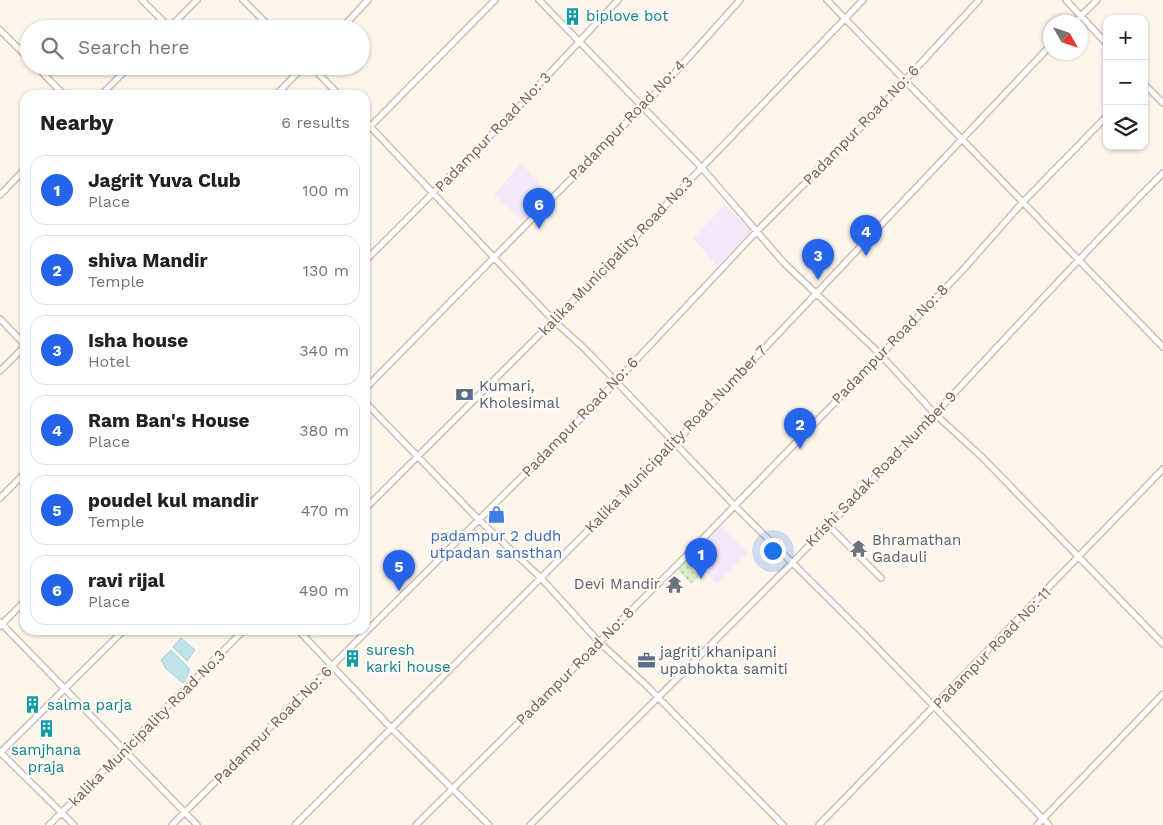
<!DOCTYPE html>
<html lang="en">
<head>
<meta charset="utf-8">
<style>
  :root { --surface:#fff; --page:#f6f6f6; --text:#202124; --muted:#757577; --line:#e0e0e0; --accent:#2563eb }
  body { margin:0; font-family:"Work Sans",sans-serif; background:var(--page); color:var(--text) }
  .controls { position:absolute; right:15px; top:15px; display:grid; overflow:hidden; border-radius:10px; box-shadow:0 1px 4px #0004 }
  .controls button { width:45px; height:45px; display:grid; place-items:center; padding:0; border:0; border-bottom:1px solid var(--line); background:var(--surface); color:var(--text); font:25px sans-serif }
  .compass { position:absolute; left:1043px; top:15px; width:45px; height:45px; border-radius:50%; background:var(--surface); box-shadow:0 1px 4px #0004; rotate:129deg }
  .you { position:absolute; left:772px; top:550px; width:18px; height:18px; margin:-12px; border:4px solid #fff; border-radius:50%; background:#1a73e8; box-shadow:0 0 0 8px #1a73e833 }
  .badge { display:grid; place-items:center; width:32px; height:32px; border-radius:50%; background:var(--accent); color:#fff; font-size:16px; font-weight:700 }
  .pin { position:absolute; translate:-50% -41px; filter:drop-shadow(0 1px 2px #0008) }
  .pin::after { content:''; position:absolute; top:26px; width:18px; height:15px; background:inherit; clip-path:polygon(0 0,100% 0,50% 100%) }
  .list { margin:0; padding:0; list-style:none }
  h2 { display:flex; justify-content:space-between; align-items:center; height:65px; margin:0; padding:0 20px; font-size:21px }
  h2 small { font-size:16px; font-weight:400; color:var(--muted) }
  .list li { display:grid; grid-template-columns:32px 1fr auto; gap:15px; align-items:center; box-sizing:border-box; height:70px; margin:0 10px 10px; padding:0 10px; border:1px solid var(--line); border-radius:15px }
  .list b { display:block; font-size:19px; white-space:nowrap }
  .list p { margin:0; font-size:16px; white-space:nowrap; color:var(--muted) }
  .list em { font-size:16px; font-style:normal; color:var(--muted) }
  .icon { flex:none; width:28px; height:28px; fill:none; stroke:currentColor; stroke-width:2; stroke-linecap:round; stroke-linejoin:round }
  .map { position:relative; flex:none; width:1163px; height:825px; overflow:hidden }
  .search { position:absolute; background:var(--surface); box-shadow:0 1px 4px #0004; left:20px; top:20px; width:350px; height:55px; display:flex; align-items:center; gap:12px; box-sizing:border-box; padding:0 18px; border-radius:28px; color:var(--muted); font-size:19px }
  .panel { position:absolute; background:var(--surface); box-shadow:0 1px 4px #0004; left:20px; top:90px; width:350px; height:545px; border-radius:15px }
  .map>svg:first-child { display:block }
  .education { fill:#f3e8fa }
  .grass { fill:url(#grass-dots) }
  .water { fill:#bfe3e8; stroke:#a5d3da }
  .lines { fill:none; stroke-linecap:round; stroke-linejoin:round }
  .minor-casing { stroke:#d1beb0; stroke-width:8 }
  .minor { stroke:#fff; stroke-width:5 }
  .labels { text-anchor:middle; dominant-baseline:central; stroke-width:4.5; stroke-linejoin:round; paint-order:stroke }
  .culture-label { font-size:15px; fill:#0d838f; stroke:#fffaf3; text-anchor:start }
  .street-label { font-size:15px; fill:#7a5c4d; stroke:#fffaf3 }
  .service-label { font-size:15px; fill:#4e5e75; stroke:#fffaf3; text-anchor:start }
  .shop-label { font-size:15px; fill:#366cbe; stroke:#fffaf3 }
  .worship-label { font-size:15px; fill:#5b616d; stroke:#fffaf3; text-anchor:start }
</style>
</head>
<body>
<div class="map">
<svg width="1163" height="825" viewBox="0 0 1163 825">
  <defs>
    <pattern id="grass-dots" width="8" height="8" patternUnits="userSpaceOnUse" patternTransform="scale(1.25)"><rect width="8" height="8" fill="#d8ecc9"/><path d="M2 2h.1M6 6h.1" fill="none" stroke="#b4c2a5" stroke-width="1.8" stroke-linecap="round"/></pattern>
  </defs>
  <rect width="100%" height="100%" fill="#fdf6ec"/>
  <!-- education -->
  <path class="education" d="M 521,163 L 552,197 L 526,224 L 494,195 Z
    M 725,205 L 751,231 L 717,266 L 693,238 Z
    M 718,523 L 748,553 L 717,584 L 688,554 Z"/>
  <!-- grass -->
  <path class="grass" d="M 688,554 L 704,571 L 691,584 L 675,567 Z"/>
  <!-- water -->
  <path class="water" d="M 181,638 L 195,650 L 187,661 L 173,647 Z
    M 171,650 L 189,668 L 189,674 L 183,683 L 166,669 L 161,660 Z"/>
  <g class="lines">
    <defs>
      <path id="minor" d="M 142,0 L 170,28
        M 243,0 L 272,29
        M 539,0 L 702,168 L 784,263 L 880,354 L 935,414 L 983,458 L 1163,644
        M 827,0 L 1163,347
        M 1066,0 L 1107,44
        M 1075,22 L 1097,0
        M 168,29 L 197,0
        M 341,29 L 368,0
        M 0,30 L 29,59
        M 36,66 L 64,95
        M 208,66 L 210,68
        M 311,66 L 339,95
        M 1144,84 L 1163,103
        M 101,95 L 130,66
        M 276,95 L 304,66
        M 365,121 L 553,320 L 585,349 L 734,505 L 860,630 L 1049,825
        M 365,132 L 495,0
        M 0,195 L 25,169
        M 365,261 L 506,120 L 618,0
        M 0,319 L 25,345
        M 0,371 L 25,346
        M 365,389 L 671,77 L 740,0
        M 365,402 L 478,519 L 541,578 L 599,642 L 646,685 L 783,825
        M 0,498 L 25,473
        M 365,509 L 585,289 L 863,0
        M 829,526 L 881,578
        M 0,622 L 197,825
        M 0,626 L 25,601
        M 298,630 L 392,729 L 489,825
        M 0,752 L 74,825
        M 0,753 L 124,630
        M 49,825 L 244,630
        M 172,825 L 594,405 L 757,231 L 873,115 L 979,0
        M 295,825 L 675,443 L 1050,46
        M 416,825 L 687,555 L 961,272 L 1022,203 L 1107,116
        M 530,825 C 630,725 731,626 830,524 C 943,409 1049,287 1163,173
        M 819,825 L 1163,469
        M 1037,825 L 1163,694"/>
    </defs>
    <!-- minor casing -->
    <use href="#minor" class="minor-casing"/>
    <!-- minor -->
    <use href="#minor" class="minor"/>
  </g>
  <!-- icons -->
  <defs>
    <symbol id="building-bare" viewBox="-9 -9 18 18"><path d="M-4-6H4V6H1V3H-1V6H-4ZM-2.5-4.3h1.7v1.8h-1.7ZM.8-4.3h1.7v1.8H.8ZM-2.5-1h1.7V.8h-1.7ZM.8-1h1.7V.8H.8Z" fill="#0f9aa8" stroke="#fffaf3" stroke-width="2.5" paint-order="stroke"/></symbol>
    <symbol id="bank-bare" viewBox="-9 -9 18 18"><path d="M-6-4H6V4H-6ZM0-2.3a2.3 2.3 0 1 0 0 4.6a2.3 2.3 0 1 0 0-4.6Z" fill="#5c6f8a" stroke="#fffaf3" stroke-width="2.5" paint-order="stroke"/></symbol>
    <symbol id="shop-bare" viewBox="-9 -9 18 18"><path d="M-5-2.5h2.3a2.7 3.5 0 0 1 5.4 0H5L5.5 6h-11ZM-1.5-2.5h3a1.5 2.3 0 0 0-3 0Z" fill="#3f7fe0" stroke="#fffaf3" stroke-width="2.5" paint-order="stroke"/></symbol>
    <symbol id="temple-bare" viewBox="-9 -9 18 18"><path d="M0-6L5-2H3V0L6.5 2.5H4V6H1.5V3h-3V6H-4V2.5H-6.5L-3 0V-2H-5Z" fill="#6b7280" stroke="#fffaf3" stroke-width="2.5" paint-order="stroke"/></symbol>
    <symbol id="office-bare" viewBox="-9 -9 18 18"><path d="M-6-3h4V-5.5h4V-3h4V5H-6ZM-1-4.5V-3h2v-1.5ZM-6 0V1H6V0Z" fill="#5c6f8a" stroke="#fffaf3" stroke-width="2.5" paint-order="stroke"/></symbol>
  </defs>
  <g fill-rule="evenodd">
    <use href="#building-bare" x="560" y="4" width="25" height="25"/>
    <use href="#bank-bare" x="452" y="382" width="25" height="25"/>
    <use href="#shop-bare" x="484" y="502" width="25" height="25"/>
    <use href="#temple-bare" x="846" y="536" width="25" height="25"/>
    <use href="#temple-bare" x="662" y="572" width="25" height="25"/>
    <use href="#building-bare" x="340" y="646" width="25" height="25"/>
    <use href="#office-bare" x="634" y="648" width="25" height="25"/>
    <use href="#building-bare" x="20" y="692" width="25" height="25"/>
    <use href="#building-bare" x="34" y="716" width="25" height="25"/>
  </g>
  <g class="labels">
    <!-- culture labels -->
    <g class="culture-label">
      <text x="586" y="16">biplove bot</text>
      <text x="366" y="650">suresh<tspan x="366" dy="17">karki house</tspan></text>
      <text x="47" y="705">salma parja</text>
      <text x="46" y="750" text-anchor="middle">samjhana<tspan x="46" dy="17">praja</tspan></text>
    </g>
    <!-- street labels -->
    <g class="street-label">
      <text transform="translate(627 120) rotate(-46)">Padampur Road No: 4</text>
      <text transform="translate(861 125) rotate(-46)">Padampur Road No: 6</text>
      <text transform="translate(493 132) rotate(-46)">Padampur Road No: 3</text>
      <text transform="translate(616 256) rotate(-46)">kalika Municipality Road No.3</text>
      <text transform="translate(890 344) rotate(-46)">Padampur Road No: 8</text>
      <text transform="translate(580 417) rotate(-46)">Padampur Road No: 6</text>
      <text transform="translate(676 439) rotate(-46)">Kalika Municipality Road Number 7</text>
      <text transform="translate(881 469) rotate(-46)">Krishi Sadak Road Number 9</text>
      <text transform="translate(992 648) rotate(-46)">Padampur Road No: 11</text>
      <text transform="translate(575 666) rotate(-45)">Padampur Road No: 8</text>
      <text transform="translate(273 725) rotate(-45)">Padampur Road No: 6</text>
      <text transform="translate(147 728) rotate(-45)">kalika Municipality Road No.3</text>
    </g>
    <!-- service labels -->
    <g class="service-label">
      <text x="479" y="386">Kumari,<tspan x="479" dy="17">Kholesimal</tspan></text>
      <text x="660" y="652">jagriti khanipani<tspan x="660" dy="17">upabhokta samiti</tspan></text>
    </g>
    <!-- shop labels -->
    <g class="shop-label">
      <text x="496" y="536">padampur 2 dudh<tspan x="496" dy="17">utpadan sansthan</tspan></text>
    </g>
    <!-- worship labels -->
    <g class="worship-label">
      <text x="872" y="540">Bhramathan<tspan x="872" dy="17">Gadauli</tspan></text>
      <text x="660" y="584" text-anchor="end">Devi Mandir</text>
    </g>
  </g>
</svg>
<div class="controls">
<button>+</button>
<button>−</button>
<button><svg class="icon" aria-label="layers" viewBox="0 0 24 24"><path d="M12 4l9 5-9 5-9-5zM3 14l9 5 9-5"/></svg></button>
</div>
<svg class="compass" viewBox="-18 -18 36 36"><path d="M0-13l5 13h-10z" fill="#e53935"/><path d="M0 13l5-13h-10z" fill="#757577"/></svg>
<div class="you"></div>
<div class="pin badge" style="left:701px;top:579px">1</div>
<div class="pin badge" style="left:800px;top:449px">2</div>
<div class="pin badge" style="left:818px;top:280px">3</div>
<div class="pin badge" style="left:866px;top:256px">4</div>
<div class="pin badge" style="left:399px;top:591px">5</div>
<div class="pin badge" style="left:539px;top:229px">6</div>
<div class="search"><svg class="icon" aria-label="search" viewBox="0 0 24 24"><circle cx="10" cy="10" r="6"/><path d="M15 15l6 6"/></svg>Search here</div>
<section class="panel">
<h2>Nearby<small>6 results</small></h2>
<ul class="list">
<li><span class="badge">1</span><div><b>Jagrit Yuva Club</b><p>Place</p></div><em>100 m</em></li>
<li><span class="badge">2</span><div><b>shiva Mandir</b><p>Temple</p></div><em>130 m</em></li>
<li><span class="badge">3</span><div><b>Isha house</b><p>Hotel</p></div><em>340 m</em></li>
<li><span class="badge">4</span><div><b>Ram Ban's House</b><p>Place</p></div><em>380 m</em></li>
<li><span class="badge">5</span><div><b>poudel kul mandir</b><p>Temple</p></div><em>470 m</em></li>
<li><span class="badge">6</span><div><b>ravi rijal</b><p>Place</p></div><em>490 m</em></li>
</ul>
</section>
</div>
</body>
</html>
